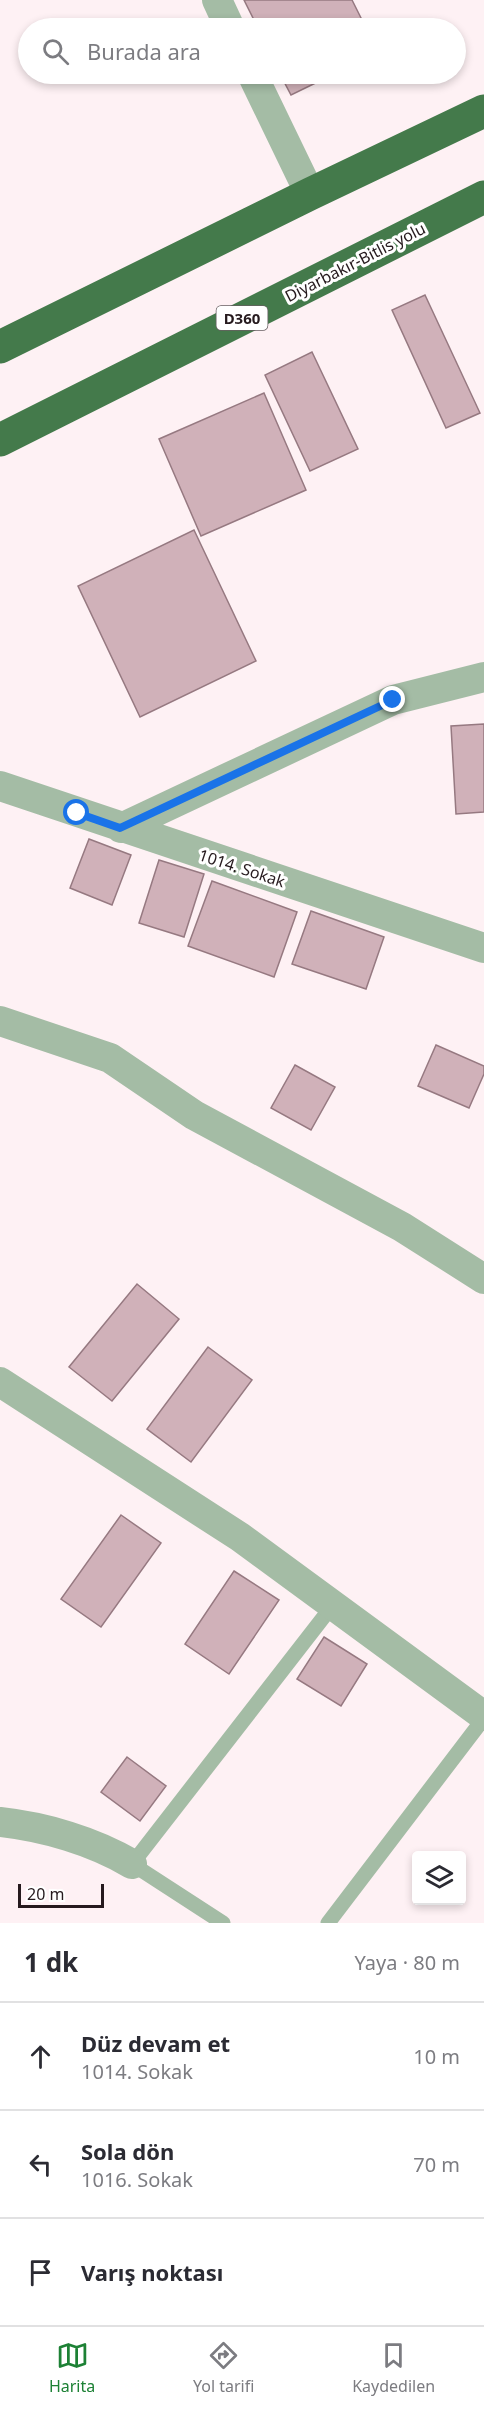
<!DOCTYPE html>
<html lang="tr">
<head>
<meta charset="utf-8">
<style>
  :root { --surface:#fff; --page:#f7f7f7; --text:#2b2b33; --muted:#7c7c81; --line:#e1e1e2; --accent:#1d8135 }
  body { margin:0; font-family:"Noto Sans",sans-serif; background:var(--page); color:var(--text) }
  .controls { position:absolute; right:18px; bottom:18px; display:grid; overflow:hidden; border-radius:6px; box-shadow:0 3px 9px #0003 }
  .controls button { width:54px; height:54px; display:grid; place-items:center; padding:0; border:0; border-bottom:2px solid var(--line); background:var(--surface); color:var(--text); font:30px sans-serif }
  .scale { position:absolute; left:18px; bottom:15px; width:86px; box-sizing:border-box; padding-left:6px; border:3px solid #261a1e; border-top:0; font-size:16px; line-height:21px; white-space:nowrap; color:#261a1e; -webkit-text-stroke:4px #fff; paint-order:stroke }
  .stop { position:absolute; width:18px; height:18px; margin:-14px; border:4px solid #1a73e8; border-radius:50%; background:#fff }
  .stop.end { background:#1a73e8; border-color:#fff; box-shadow:0 2px 6px #0008 }
  .list { margin:0; padding:0; list-style:none }
  h2 { display:flex; justify-content:space-between; align-items:center; height:78px; margin:0; padding:0 24px; font-size:26px }
  h2 small { font-size:20px; font-weight:400; color:var(--muted) }
  .list li { display:grid; grid-template-columns:39px 1fr auto; gap:18px; align-items:center; box-sizing:border-box; height:108px; padding:0 24px; border-top:2px solid var(--line) }
  .list b { display:block; font-size:22px; white-space:nowrap }
  .list p { margin:0; font-size:20px; white-space:nowrap; color:var(--muted) }
  .list em { font-size:20px; font-style:normal; color:var(--muted) }
  .icon { flex:none; width:33px; height:33px; fill:none; stroke:currentColor; stroke-width:2; stroke-linecap:round; stroke-linejoin:round }
  .map { position:relative; flex:none; width:484px; height:1923px; overflow:hidden }
  .search { position:absolute; background:var(--surface); box-shadow:0 3px 9px #0003; left:18px; right:18px; top:18px; height:66px; display:flex; align-items:center; gap:15px; box-sizing:border-box; padding:0 21px; border-radius:33px; color:var(--muted); font-size:22px }
  .sheet { height:402px; background:var(--surface) }
  nav { display:flex; justify-content:space-around; align-items:center; box-sizing:border-box; height:84px; border-top:2px solid var(--line); background:var(--surface); font-size:16px; color:var(--muted) }
  nav a { display:grid; justify-items:center; gap:3px }
  nav .on { color:var(--accent) }
  .map>svg:first-child { display:block }
  .building { fill:#d0b1b9; stroke:#967981; stroke-width:1.5 }
  .lines { fill:none; stroke-linecap:round; stroke-linejoin:round }
  .lane { stroke:#a4bca5; stroke-width:15 }
  .street { stroke:#a4bca5; stroke-width:30 }
  .highway { stroke:#447a4b; stroke-width:33 }
  .route { stroke:#1a73e8; stroke-width:8 }
  .labels { text-anchor:middle; dominant-baseline:central; stroke-width:6; stroke-linejoin:round; paint-order:stroke }
  .shield { fill:#fff; stroke:#675f62; stroke-width:1.5 }
  .shield-label { font-size:15px; font-weight:bold; fill:#261a1e }
  .street-label { font-size:16px; fill:#261a1e; stroke:#fff }
</style>
</head>
<body>
<div class="map">
<svg width="484" height="1923" viewBox="0 0 484 1923">
  <rect width="100%" height="100%" fill="#fef1f4"/>
  <!-- building -->
  <path class="building" d="M 244,0 L 352,0 L 366,28 L 258,28 Z
    M 280,74 L 334,74 L 291,95 Z
    M 425,295 L 480,413 L 446,428 L 392,310 Z
    M 312,352 L 358,449 L 310,471 L 265,375 Z
    M 264,393 L 306,490 L 201,536 L 159,439 Z
    M 194,530 L 256,661 L 140,717 L 78,586 Z
    M 484,724 L 484,812 L 456,814 L 451,726 Z
    M 89,839 L 131,855 L 112,905 L 70,888 Z
    M 159,860 L 204,874 L 184,937 L 139,923 Z
    M 212,881 L 297,912 L 274,977 L 188,946 Z
    M 311,911 L 384,937 L 366,989 L 292,964 Z
    M 436,1045 L 484,1066 L 484,1074 L 469,1108 L 418,1086 Z
    M 295,1065 L 335,1087 L 311,1130 L 271,1108 Z
    M 137,1284 L 179,1319 L 112,1401 L 69,1367 Z
    M 208,1347 L 252,1380 L 191,1462 L 147,1429 Z
    M 121,1515 L 161,1543 L 101,1627 L 61,1599 Z
    M 234,1571 L 279,1600 L 229,1674 L 185,1644 Z
    M 324,1637 L 367,1664 L 341,1706 L 297,1679 Z
    M 127,1757 L 166,1786 L 140,1821 L 101,1792 Z"/>
  <g class="lines">
    <!-- lane -->
    <path class="lane" d="M 223,1923 L 132,1864 L 333,1605
      M 328,1923 L 484,1718"/>
    <!-- street -->
    <path class="street" d="M 217,0 L 230,28
      M 252,74 L 310,194
      M 0,786 L 484,948
      M 121,828 L 393,700 L 484,677
      M 0,1021 L 110,1058 L 194,1115 L 402,1227 L 484,1279
      M 0,1382 L 240,1537 L 484,1716
      M 0,1822 C 45,1827 93,1841 132,1864"/>
    <!-- highway -->
    <path class="highway" d="M 0,347 L 310,194 L 484,111
      M 0,440 L 484,197"/>
  </g>
  <g class="lines">
    <!-- route -->
    <path class="route" d="M 77,813 L 120,828 L 393,700"/>
  </g>
  <g class="labels">
    <!-- shield labels -->
    <rect class="shield" x="216.5" y="306" width="51" height="24" rx="4.5"/>
    <g class="shield-label">
      <text x="242" y="318">D360</text>
    </g>
    <!-- street labels -->
    <g class="street-label">
      <text transform="translate(355 262) rotate(-27)">Diyarbakır-Bitlis yolu</text>
      <text transform="translate(242 868) rotate(18)">1014. Sokak</text>
    </g>
  </g>
</svg>
<div class="controls">
<button><svg class="icon" aria-label="layers" viewBox="0 0 24 24"><path d="M12 4l9 5-9 5-9-5zM3 14l9 5 9-5"/></svg></button>
</div>
<div class="scale">20 m</div>
<div class="stop" style="left:77px;top:813px"></div>
<div class="stop end" style="left:393px;top:700px"></div>
<div class="search"><svg class="icon" aria-label="search" viewBox="0 0 24 24"><circle cx="10" cy="10" r="6"/><path d="M15 15l6 6"/></svg>Burada ara</div>
</div>
<section class="sheet">
<h2>1 dk<small>Yaya · 80 m</small></h2>
<ul class="list">
<li><svg class="icon" aria-label="ahead" viewBox="0 0 24 24"><path d="M12 20V5M6 11l6-6 6 6"/></svg><div><b>Düz devam et</b><p>1014. Sokak</p></div><em>10 m</em></li>
<li><svg class="icon" aria-label="left" viewBox="0 0 24 24"><path d="M17 20v-9H6M10 6l-5 5 5 5"/></svg><div><b>Sola dön</b><p>1016. Sokak</p></div><em>70 m</em></li>
<li><svg class="icon" aria-label="arrive" viewBox="0 0 24 24"><path d="M6 21V4h12l-3 4 3 4H6"/></svg><div><b>Varış noktası</b></div></li>
</ul>
</section>
<nav>
<a class="on"><svg class="icon" aria-label="map" viewBox="0 0 24 24"><path d="M3 6l6-2 6 2 6-2v14l-6 2-6-2-6 2zM9 4v14M15 6v14"/></svg>Harita</a>
<a><svg class="icon" aria-label="directions" viewBox="0 0 24 24"><path d="M12 3l9 9-9 9-9-9zM9 14v-3h6M13 9l2 2-2 2"/></svg>Yol tarifi</a>
<a><svg class="icon" aria-label="saved" viewBox="0 0 24 24"><path d="M7 4h10v16l-5-4-5 4z"/></svg>Kaydedilen</a>
</nav>
</body>
</html>
